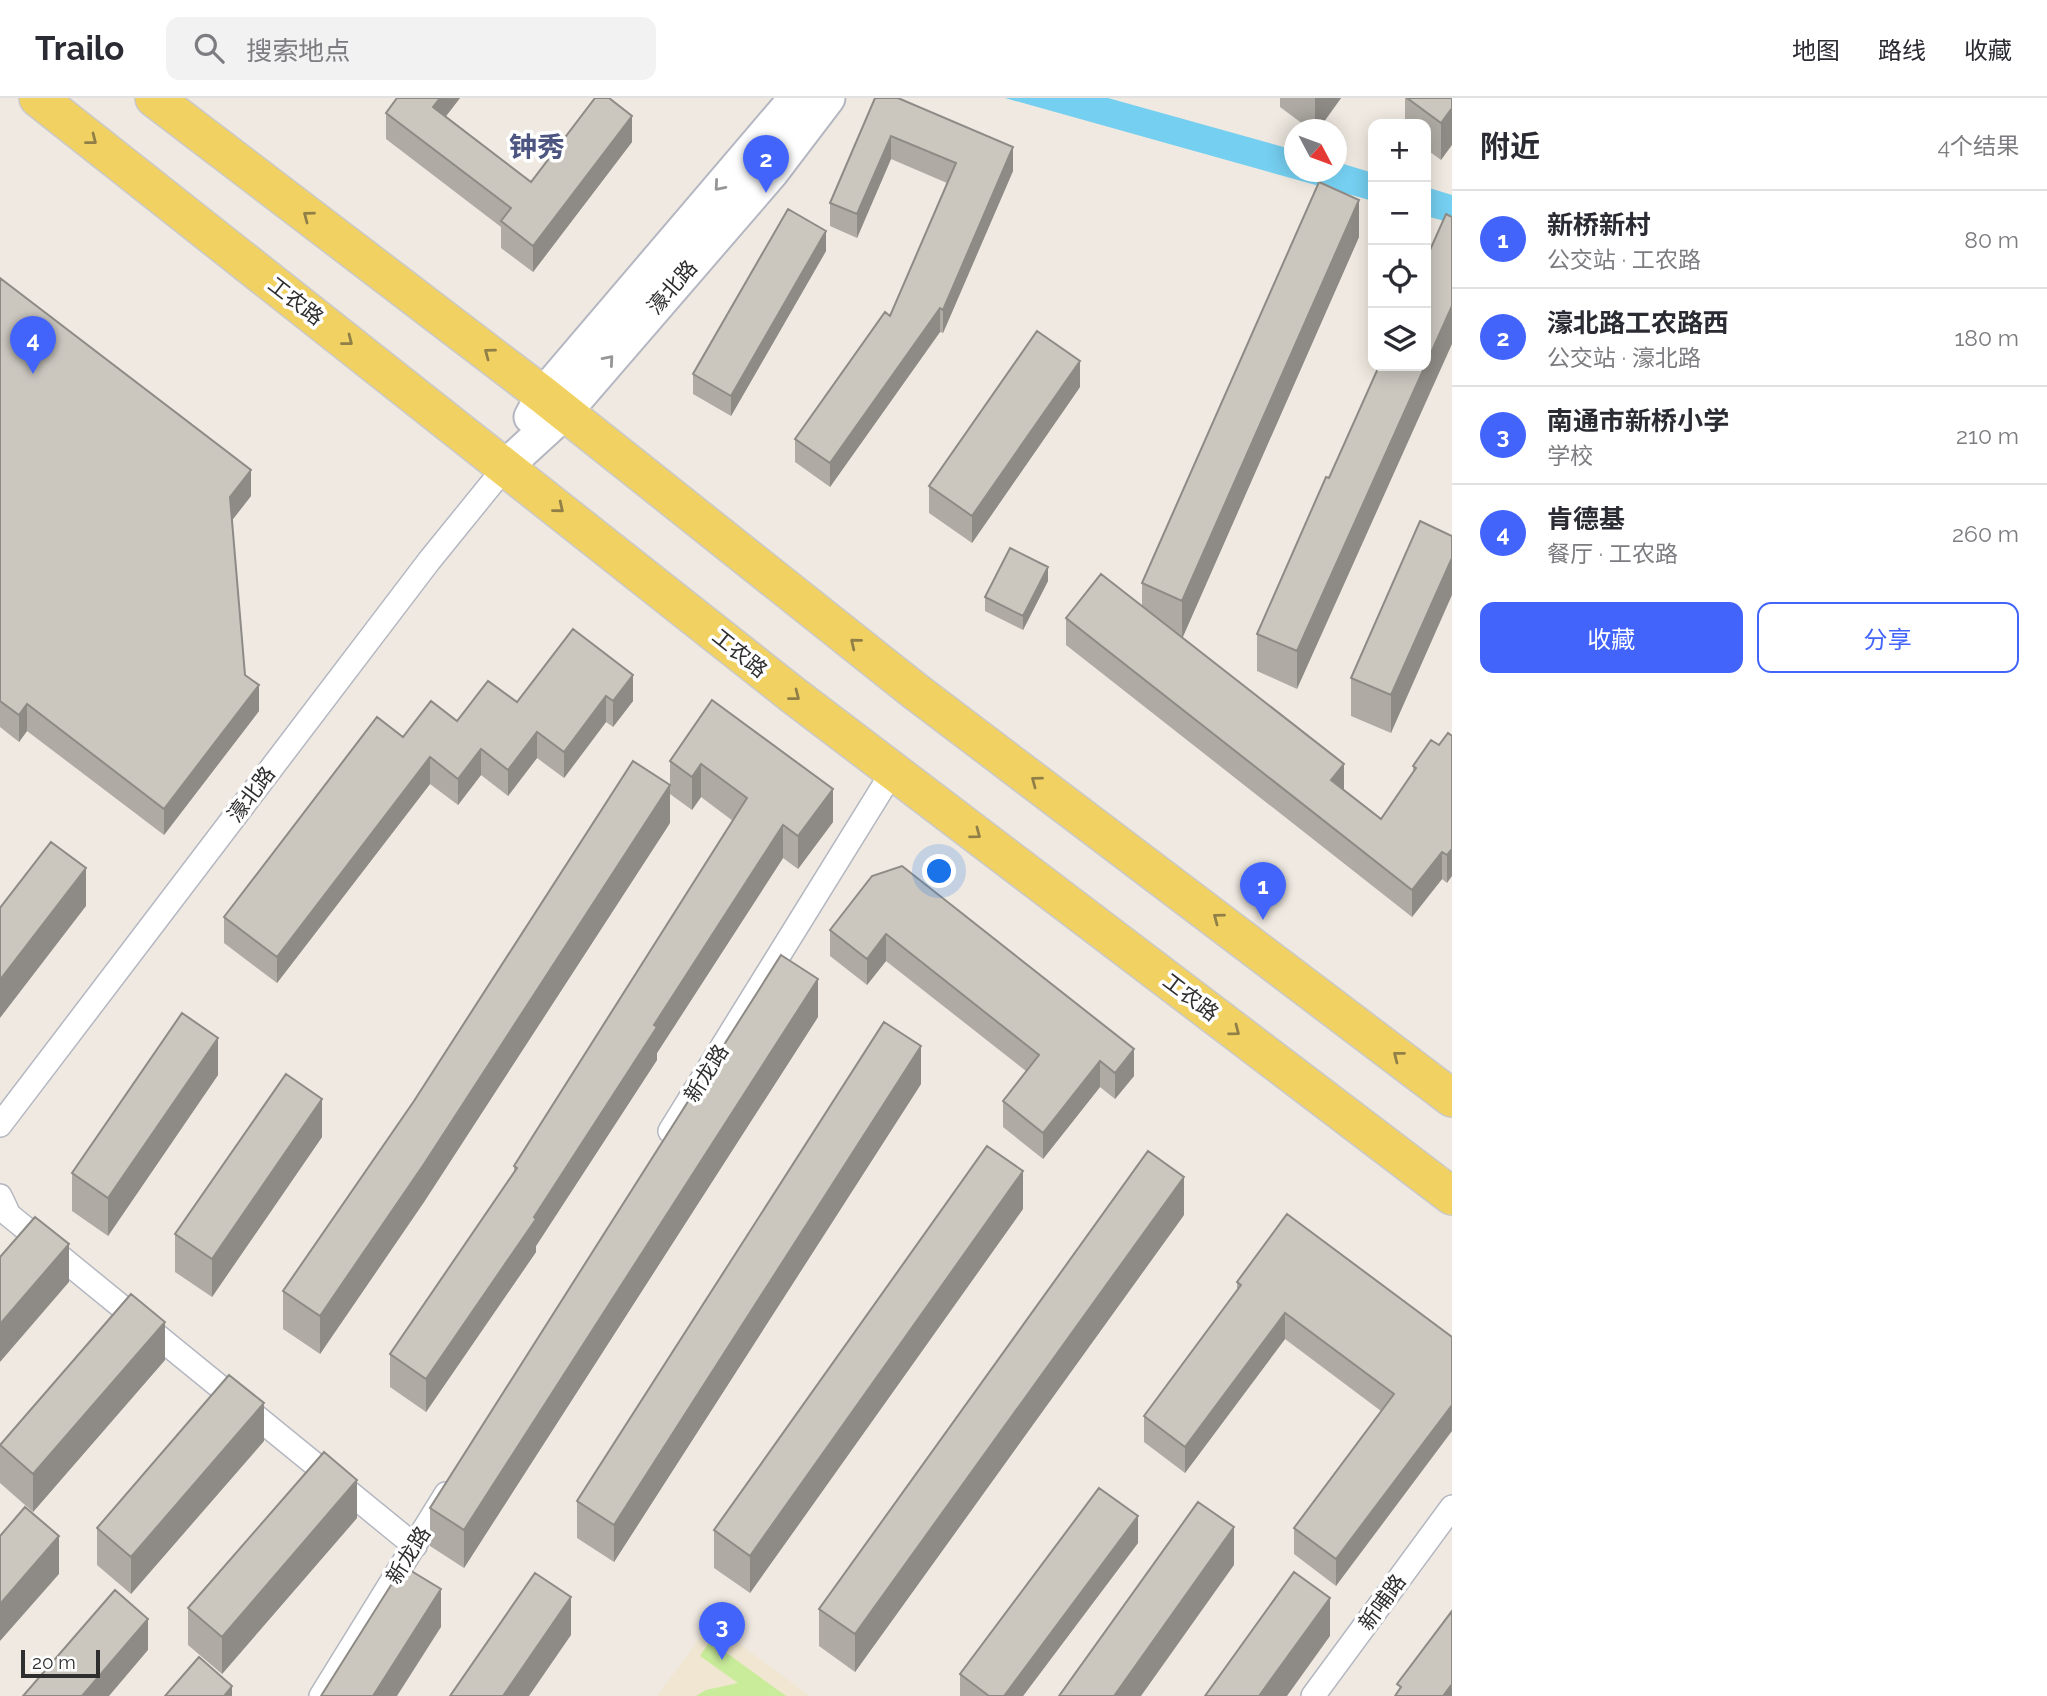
<!DOCTYPE html>
<html lang="zh">
<head>
<meta charset="utf-8">
<style>
  :root { --surface:#fff; --page:#f2f2f3; --text:#2b2b33; --muted:#7c7c81; --line:#e1e1e2; --accent:#4264fb }
  body { margin:0; font-family:Raleway,"Noto Sans SC",sans-serif; background:var(--page); color:var(--text) }
  .controls { position:absolute; right:21px; top:21px; display:grid; overflow:hidden; border-radius:14px; box-shadow:0 4px 18px #0003 }
  .controls button { width:63px; height:63px; display:grid; place-items:center; padding:0; border:0; border-bottom:2px solid var(--line); background:var(--surface); color:var(--text); font:35px sans-serif }
  .compass { position:absolute; left:1284px; top:21px; width:63px; height:63px; border-radius:50%; background:var(--surface); box-shadow:0 4px 18px #0003; rotate:131deg }
  .scale { position:absolute; left:21px; bottom:18px; width:79px; box-sizing:border-box; padding-left:7px; border:4px solid #2e2e2e; border-top:0; font-size:19px; line-height:24px; white-space:nowrap; color:#2e2e2e; -webkit-text-stroke:5px #fff; paint-order:stroke }
  .you { position:absolute; left:940px; top:774px; width:24px; height:24px; margin:-18px; border:5px solid #fff; border-radius:50%; background:#1a73e8; box-shadow:0 0 0 10px #1a73e833 }
  .badge { display:grid; place-items:center; width:46px; height:46px; border-radius:50%; background:var(--accent); color:#fff; font-size:23px; font-weight:700 }
  .pin { position:absolute; translate:-50% -58px; filter:drop-shadow(0 2px 4px #0008) }
  .pin::after { content:''; position:absolute; top:37px; width:24px; height:21px; background:inherit; clip-path:polygon(0 0,100% 0,50% 100%) }
  .list { margin:0; padding:0; list-style:none }
  h2 { display:flex; justify-content:space-between; align-items:center; height:91px; margin:0; padding:0 28px; font-size:30px }
  h2 small { font-size:23px; font-weight:400; color:var(--muted) }
  .list li { display:grid; grid-template-columns:46px 1fr auto; gap:21px; align-items:center; box-sizing:border-box; height:98px; padding:0 28px; border-top:2px solid var(--line) }
  .list b { display:block; font-size:26px; white-space:nowrap }
  .list p { margin:0; font-size:23px; white-space:nowrap; color:var(--muted) }
  .list em { font-size:23px; font-style:normal; color:var(--muted) }
  .actions { display:flex; gap:14px; padding:21px 28px }
  .actions a { flex:1; padding:16px 0; border:2px solid var(--accent); border-radius:14px; text-align:center; font-size:24px; color:var(--accent) }
  .actions .main { background:var(--accent); color:#fff }
  .icon { flex:none; width:38px; height:38px; fill:none; stroke:currentColor; stroke-width:2; stroke-linecap:round; stroke-linejoin:round }
  .map { position:relative; flex:none; width:1452px; height:1598px; overflow:hidden }
  header { display:flex; align-items:center; gap:42px; box-sizing:border-box; height:98px; padding:0 35px; background:var(--surface); border-bottom:2px solid var(--line) }
  header strong { font-size:33px }
  nav { display:flex; gap:38px; margin-inline-start:auto; font-size:24px }
  .search { width:490px; height:63px; background:var(--page); display:flex; align-items:center; gap:18px; box-sizing:border-box; padding:0 24px; border-radius:14px; color:var(--muted); font-size:26px }
  main { display:flex }
  aside { flex:1; background:var(--surface) }
  .map>svg:first-child { display:block }
  .education { fill:#f0e6d1 }
  .pitch { fill:#c9ec9a }
  .water { fill:#75cff0 }
  .lines { fill:none; stroke-linecap:round; stroke-linejoin:round }
  .street-casing { stroke:#b4b7c1; stroke-width:26 }
  .secondary-casing { stroke:#b4b7c1; stroke-width:37 }
  .primary-casing { stroke:#c9c9c9; stroke-width:40 }
  .street { stroke:#fff; stroke-width:23 }
  .secondary { stroke:#fff; stroke-width:33 }
  .primary { stroke:#f2d163; stroke-width:37 }
  .wall { fill:#afaba4 }
  .shaded-wall { fill:#8e8b86 }
  .building { fill:#cbc7bf; stroke:#8e8b86; stroke-width:2 }
  .oneway { stroke:#908048 }
  .oneway2 { stroke:#969696 }
  .labels { text-anchor:middle; dominant-baseline:central; stroke-width:7; stroke-linejoin:round; paint-order:stroke }
  .street-label { font-size:21px; fill:#2e2e2e; stroke:#fff }
  .district-label { font-size:28px; font-weight:bold; fill:#4d5680; stroke:#fff }
</style>
</head>
<body>
<header>
<strong>Trailo</strong>
<div class="search"><svg class="icon" aria-label="search" viewBox="0 0 24 24"><circle cx="10" cy="10" r="6"/><path d="M15 15l6 6"/></svg>搜索地点</div>
<nav><a>地图</a><a>路线</a><a>收藏</a></nav>
</header>
<main>
<div class="map">
<svg width="1452" height="1598" viewBox="0 0 1452 1598">
  <rect width="100%" height="100%" fill="#efe9e1"/>
  <!-- education -->
  <path class="education" d="M 711,1525 L 810,1598 L 657,1598 Z"/>
  <!-- pitch -->
  <path class="pitch" d="M 710,1543 L 786,1598 L 696,1598 L 706,1592 L 738,1585 L 700,1558 Z"/>
  <!-- water -->
  <path class="water" d="M 1005,0 L 1108,0 L 1294,52 L 1294,74 L 1336,74 L 1337,64 L 1373,75 L 1373,103 Z
    M 1426,89 L 1452,97 L 1452,125 L 1426,118 Z"/>
  <g class="lines">
    <defs>
      <path id="street" d="M 0,1027 L 429,463 L 506,368
        M 670,1033 L 893,673
        M 0,1098 L 9,1117 L 415,1448
        M 321,1598 L 446,1396
        M 1313,1598 L 1452,1409"/>
      <path id="secondary" d="M 531,319 L 543,297 L 796,0
        M 506,368 L 565,314 L 771,75 L 828,0"/>
      <path id="primary" d="M 38,0 L 793,597 L 1452,1098
        M 154,0 L 543,297 L 915,593 L 1452,1000"/>
    </defs>
    <!-- street casing -->
    <use href="#street" class="street-casing"/>
    <!-- secondary casing -->
    <use href="#secondary" class="secondary-casing"/>
    <!-- primary casing -->
    <use href="#primary" class="primary-casing"/>
    <!-- street -->
    <use href="#street" class="street"/>
    <!-- secondary -->
    <use href="#secondary" class="secondary"/>
    <!-- primary -->
    <use href="#primary" class="primary"/>
  </g>
  <!-- wall -->
  <path class="wall" d="M 460,0 L 446,18 L 531,84 L 632,44 L 533,174 L 501,150 L 501,129 L 386,41 L 386,15 Z
    M 875,0 L 1013,73 L 943,235 L 940,234 L 830,389 L 795,364 L 795,341 L 890,218 L 947,85 L 891,61 L 857,140 L 830,128 L 830,105 Z
    M 1280,0 L 1341,0 L 1318,32 L 1311,32 L 1280,9 Z
    M 1405,0 L 1452,0 L 1441,62 L 1426,51 L 1426,26 L 1405,26 Z
    M 1359,139 L 1182,540 L 1344,692 L 1381,721 L 1413,676 L 1413,668 L 1439,647 L 1448,635 L 1447,785 L 1442,781 L 1412,819 L 1066,547 L 1066,520 L 1142,508 L 1142,485 Z
    M 826,153 L 731,318 L 693,296 L 693,276 Z
    M 0,180 L 251,398 L 232,422 L 245,577 L 259,613 L 164,737 L 27,633 L 19,644 L 0,629 Z
    M 1080,289 L 972,445 L 929,415 L 929,388 Z
    M 1329,380 L 1297,591 L 1257,573 L 1257,536 Z
    M 1452,438 L 1391,635 L 1351,618 L 1351,580 Z
    M 1048,483 L 1023,532 L 985,513 L 985,499 Z
    M 573,531 L 633,603 L 613,629 L 606,624 L 564,680 L 537,660 L 508,698 L 481,677 L 458,707 L 430,686 L 277,885 L 224,845 L 224,819 L 403,639 L 457,623 L 517,604 Z
    M 712,602 L 833,724 L 798,771 L 783,760 L 657,955 L 657,962 L 536,1148 L 536,1154 L 426,1314 L 390,1289 L 390,1256 L 514,1075 L 514,1068 L 733,723 L 701,699 L 692,712 L 670,696 L 670,663 Z
    M 670,725 L 424,1104 L 320,1256 L 283,1231 L 283,1193 Z
    M 872,778 L 1134,978 L 1115,1001 L 1100,989 L 1043,1061 L 1003,1029 L 1003,1003 L 1026,973 L 886,863 L 867,887 L 830,858 L 830,832 Z
    M 818,919 L 464,1470 L 430,1448 L 430,1410 Z
    M 218,977 L 108,1138 L 72,1113 L 72,1075 Z
    M 921,986 L 614,1464 L 577,1440 L 577,1403 Z
    M 322,1039 L 212,1199 L 175,1174 L 175,1136 Z
    M 1023,1111 L 750,1495 L 714,1470 L 714,1432 Z
    M 1184,1117 L 855,1574 L 819,1548 L 819,1511 Z
    M 1237,1184 L 1452,1239 L 1336,1488 L 1294,1456 L 1294,1430 L 1381,1313 L 1285,1241 L 1185,1375 L 1144,1344 L 1144,1318 L 1237,1193 Z
    M 165,1262 L 33,1414 L 0,1385 L 0,1347 Z
    M 264,1343 L 131,1496 L 97,1467 L 97,1430 Z
    M 357,1420 L 222,1576 L 188,1547 L 188,1510 Z
    M 1138,1445 L 1023,1598 L 960,1598 L 960,1576 Z"/>
  <!-- shaded-wall -->
  <path class="shaded-wall" d="M 440,0 L 460,0 L 433,35 L 433,9 Z
    M 1315,0 L 1341,0 L 1318,32 L 1315,32 Z
    M 1452,10 L 1452,47 L 1441,62 L 1441,25 Z
    M 632,18 L 632,44 L 533,174 L 533,148 Z
    M 891,38 L 891,61 L 857,140 L 857,116 Z
    M 1013,49 L 1013,73 L 943,235 L 943,212 Z
    M 1359,102 L 1359,139 L 1182,541 L 1182,503 Z
    M 826,133 L 826,153 L 731,318 L 731,298 Z
    M 1452,208 L 1452,246 L 1297,591 L 1297,553 Z
    M 940,210 L 940,234 L 830,389 L 830,365 Z
    M 1080,263 L 1080,289 L 972,445 L 972,418 Z
    M 251,372 L 251,398 L 230,425 L 230,399 Z
    M 1452,460 L 1452,497 L 1391,635 L 1391,597 Z
    M 1048,469 L 1048,483 L 1023,532 L 1023,518 Z
    M 633,577 L 633,603 L 613,629 L 613,603 Z
    M 259,587 L 259,613 L 164,737 L 164,711 Z
    M 606,598 L 606,624 L 564,680 L 564,654 Z
    M 27,606 L 27,633 L 19,644 L 19,617 Z
    M 537,634 L 537,660 L 508,698 L 508,672 Z
    M 481,651 L 481,677 L 458,707 L 458,681 Z
    M 430,659 L 430,686 L 277,885 L 277,859 Z
    M 701,666 L 701,699 L 692,712 L 692,679 Z
    M 1344,666 L 1344,694 L 1331,682 Z
    M 670,687 L 670,725 L 424,1104 L 320,1256 L 320,1218 Z
    M 833,691 L 833,724 L 798,771 L 798,738 Z
    M 783,727 L 783,760 L 657,955 L 657,962 L 536,1148 L 536,1154 L 426,1314 L 426,1281 L 534,1119 L 654,927 Z
    M 1452,751 L 1452,778 L 1447,785 L 1447,757 Z
    M 1442,754 L 1442,781 L 1412,819 L 1412,792 Z
    M 86,770 L 86,808 L 0,920 L 0,882 Z
    M 886,836 L 886,863 L 867,887 L 867,861 Z
    M 818,881 L 818,919 L 464,1470 L 464,1432 Z
    M 218,940 L 218,977 L 108,1138 L 108,1100 Z
    M 921,948 L 921,986 L 614,1464 L 614,1427 Z
    M 1134,951 L 1134,978 L 1115,1001 L 1115,975 Z
    M 1100,963 L 1100,989 L 1043,1061 L 1043,1035 Z
    M 322,1001 L 322,1039 L 212,1199 L 212,1161 Z
    M 1023,1073 L 1023,1111 L 750,1495 L 750,1458 Z
    M 1184,1079 L 1184,1117 L 855,1574 L 855,1536 Z
    M 69,1146 L 69,1184 L 0,1264 L 0,1226 Z
    M 1285,1215 L 1285,1241 L 1185,1375 L 1185,1349 Z
    M 165,1224 L 165,1262 L 33,1414 L 33,1376 Z
    M 264,1305 L 264,1343 L 131,1496 L 131,1459 Z
    M 1452,1307 L 1452,1333 L 1336,1488 L 1336,1461 Z
    M 357,1382 L 357,1420 L 222,1576 L 222,1539 Z
    M 1138,1418 L 1138,1445 L 1023,1598 L 1004,1598 Z
    M 1234,1429 L 1234,1467 L 1141,1598 L 1114,1598 Z
    M 59,1438 L 59,1476 L 0,1543 L 0,1506 Z
    M 441,1491 L 441,1529 L 397,1598 L 373,1598 Z
    M 571,1499 L 571,1537 L 529,1598 L 503,1598 Z
    M 1330,1500 L 1330,1538 L 1287,1598 L 1259,1598 Z
    M 148,1521 L 148,1552 L 109,1598 L 82,1598 Z
    M 1452,1586 L 1452,1598 L 1443,1598 Z
    M 232,1588 L 232,1598 L 224,1598 Z"/>
  <!-- building -->
  <path class="building" d="M 397,0 L 440,0 L 433,9 L 531,84 L 595,0 L 609,0 L 632,18 L 533,148 L 501,123 L 511,110 L 386,15 Z
    M 875,0 L 898,0 L 1013,49 L 943,212 L 940,210 L 830,365 L 795,341 L 885,214 L 890,218 L 956,65 L 891,38 L 857,116 L 830,105 Z
    M 1407,0 L 1452,0 L 1452,10 L 1441,25 Z
    M 1319,84 L 1359,102 L 1182,503 L 1142,485 Z
    M 788,111 L 826,133 L 731,298 L 693,276 Z
    M 1446,116 L 1452,119 L 1452,208 L 1426,266 L 1426,161 Z
    M 0,180 L 251,372 L 230,399 L 245,577 L 259,587 L 164,711 L 27,606 L 19,617 L 0,603 Z
    M 1037,233 L 1080,263 L 972,418 L 929,388 Z
    M 1379,268 L 1425,268 L 1297,553 L 1257,536 L 1326,379 L 1329,380 Z
    M 1420,423 L 1452,438 L 1452,460 L 1391,597 L 1351,580 Z
    M 1010,450 L 1048,469 L 1023,518 L 985,499 Z
    M 1101,476 L 1344,666 L 1331,682 L 1381,721 L 1416,670 L 1413,668 L 1431,642 L 1439,647 L 1448,635 L 1452,638 L 1452,751 L 1447,757 L 1442,754 L 1412,792 L 1066,520 Z
    M 573,531 L 633,577 L 613,603 L 606,598 L 564,654 L 537,634 L 508,672 L 481,651 L 458,681 L 430,659 L 277,859 L 224,819 L 377,619 L 403,639 L 431,603 L 457,623 L 488,583 L 517,604 Z
    M 712,602 L 833,691 L 798,738 L 783,727 L 654,927 L 657,929 L 534,1119 L 536,1121 L 426,1281 L 390,1256 L 517,1070 L 514,1068 L 747,700 L 701,666 L 692,679 L 670,663 Z
    M 633,663 L 670,687 L 424,1066 L 320,1218 L 283,1193 L 414,1003 Z
    M 51,744 L 86,770 L 0,882 L 0,810 Z
    M 902,768 L 1134,951 L 1115,975 L 1100,963 L 1043,1035 L 1003,1003 L 1039,957 L 886,836 L 867,861 L 830,832 L 872,778 Z
    M 781,857 L 818,881 L 464,1432 L 430,1410 Z
    M 182,915 L 218,940 L 108,1100 L 72,1075 Z
    M 884,924 L 921,948 L 614,1427 L 577,1403 Z
    M 286,976 L 322,1001 L 212,1161 L 175,1136 Z
    M 987,1048 L 1023,1073 L 750,1458 L 714,1432 Z
    M 1148,1053 L 1184,1079 L 855,1536 L 819,1511 Z
    M 1287,1116 L 1452,1239 L 1452,1307 L 1336,1461 L 1294,1430 L 1394,1296 L 1285,1215 L 1185,1349 L 1144,1318 L 1241,1187 L 1237,1184 Z
    M 35,1119 L 69,1146 L 0,1226 L 0,1159 Z
    M 131,1196 L 165,1224 L 33,1376 L 0,1347 Z
    M 229,1277 L 264,1305 L 131,1459 L 97,1430 Z
    M 324,1354 L 357,1382 L 222,1539 L 188,1510 Z
    M 1099,1390 L 1138,1418 L 1004,1598 L 989,1598 L 960,1576 Z
    M 1198,1404 L 1234,1429 L 1114,1598 L 1059,1598 Z
    M 25,1409 L 59,1438 L 0,1506 L 0,1438 Z
    M 403,1468 L 441,1491 L 373,1598 L 321,1598 Z
    M 1294,1474 L 1330,1500 L 1259,1598 L 1205,1598 Z
    M 535,1475 L 571,1499 L 503,1598 L 450,1598 Z
    M 115,1492 L 148,1521 L 82,1598 L 23,1598 Z
    M 1452,1513 L 1452,1586 L 1443,1598 L 1395,1598 L 1401,1589 L 1397,1586 Z
    M 199,1559 L 232,1588 L 224,1598 L 165,1598 Z"/>
  <!-- one-way arrows -->
  <defs><path id="oneway-chevron" d="M-2-3.5L2.5 0L-2 3.5" fill="none" stroke-width="1.6" stroke-linecap="round" stroke-linejoin="round" transform="scale(1.75)"/></defs>
  <g class="oneway">
    <use href="#oneway-chevron" transform="translate(92 42) rotate(38)"/>
    <use href="#oneway-chevron" transform="translate(308 118) rotate(-143)"/>
    <use href="#oneway-chevron" transform="translate(348 243) rotate(38)"/>
    <use href="#oneway-chevron" transform="translate(489 255) rotate(-143)"/>
    <use href="#oneway-chevron" transform="translate(559 410) rotate(39)"/>
    <use href="#oneway-chevron" transform="translate(855 545) rotate(-141)"/>
    <use href="#oneway-chevron" transform="translate(795 598) rotate(38)"/>
    <use href="#oneway-chevron" transform="translate(1036 683) rotate(-143)"/>
    <use href="#oneway-chevron" transform="translate(976 736) rotate(37)"/>
    <use href="#oneway-chevron" transform="translate(1218 820) rotate(-143)"/>
    <use href="#oneway-chevron" transform="translate(1235 933) rotate(37)"/>
    <use href="#oneway-chevron" transform="translate(1398 958) rotate(-142)"/>
  </g>
  <g class="oneway2">
    <use href="#oneway-chevron" transform="translate(719 88) rotate(131)"/>
    <use href="#oneway-chevron" transform="translate(609 262) rotate(-49)"/>
  </g>
  <g class="labels">
    <!-- street labels -->
    <g class="street-label">
      <text transform="translate(672 189) rotate(-49)">濠北路</text>
      <text transform="translate(296 203) rotate(38)">工农路</text>
      <text transform="translate(740 555) rotate(39)">工农路</text>
      <text transform="translate(251 696) rotate(-53)">濠北路</text>
      <text transform="translate(1191 899) rotate(37)">工农路</text>
      <text transform="translate(706 975) rotate(-58)">新龙路</text>
      <text transform="translate(408 1457) rotate(-58)">新龙路</text>
      <text transform="translate(1382 1504) rotate(-54)">新哺路</text>
    </g>
    <!-- district labels -->
    <g class="district-label">
      <text x="537" y="49">钟秀</text>
    </g>
  </g>
</svg>
<div class="controls">
<button>+</button>
<button>−</button>
<button><svg class="icon" aria-label="locate" viewBox="0 0 24 24"><circle cx="12" cy="12" r="6"/><path d="M12 2v4M12 18v4M2 12h4M18 12h4"/></svg></button>
<button><svg class="icon" aria-label="layers" viewBox="0 0 24 24"><path d="M12 4l9 5-9 5-9-5zM3 14l9 5 9-5"/></svg></button>
</div>
<svg class="compass" viewBox="-18 -18 36 36"><path d="M0-13l5 13h-10z" fill="#e53935"/><path d="M0 13l5-13h-10z" fill="#7c7c81"/></svg>
<div class="scale">20 m</div>
<div class="you"></div>
<div class="pin badge" style="left:1263px;top:822px">1</div>
<div class="pin badge" style="left:766px;top:95px">2</div>
<div class="pin badge" style="left:722px;top:1562px">3</div>
<div class="pin badge" style="left:33px;top:276px">4</div>
</div>
<aside>
<h2>附近<small>4个结果</small></h2>
<ul class="list">
<li><span class="badge">1</span><div><b>新桥新村</b><p>公交站 · 工农路</p></div><em>80 m</em></li>
<li><span class="badge">2</span><div><b>濠北路工农路西</b><p>公交站 · 濠北路</p></div><em>180 m</em></li>
<li><span class="badge">3</span><div><b>南通市新桥小学</b><p>学校</p></div><em>210 m</em></li>
<li><span class="badge">4</span><div><b>肯德基</b><p>餐厅 · 工农路</p></div><em>260 m</em></li>
</ul>
<div class="actions"><a class="main">收藏</a><a>分享</a></div>
</aside>
</main>
</body>
</html>
